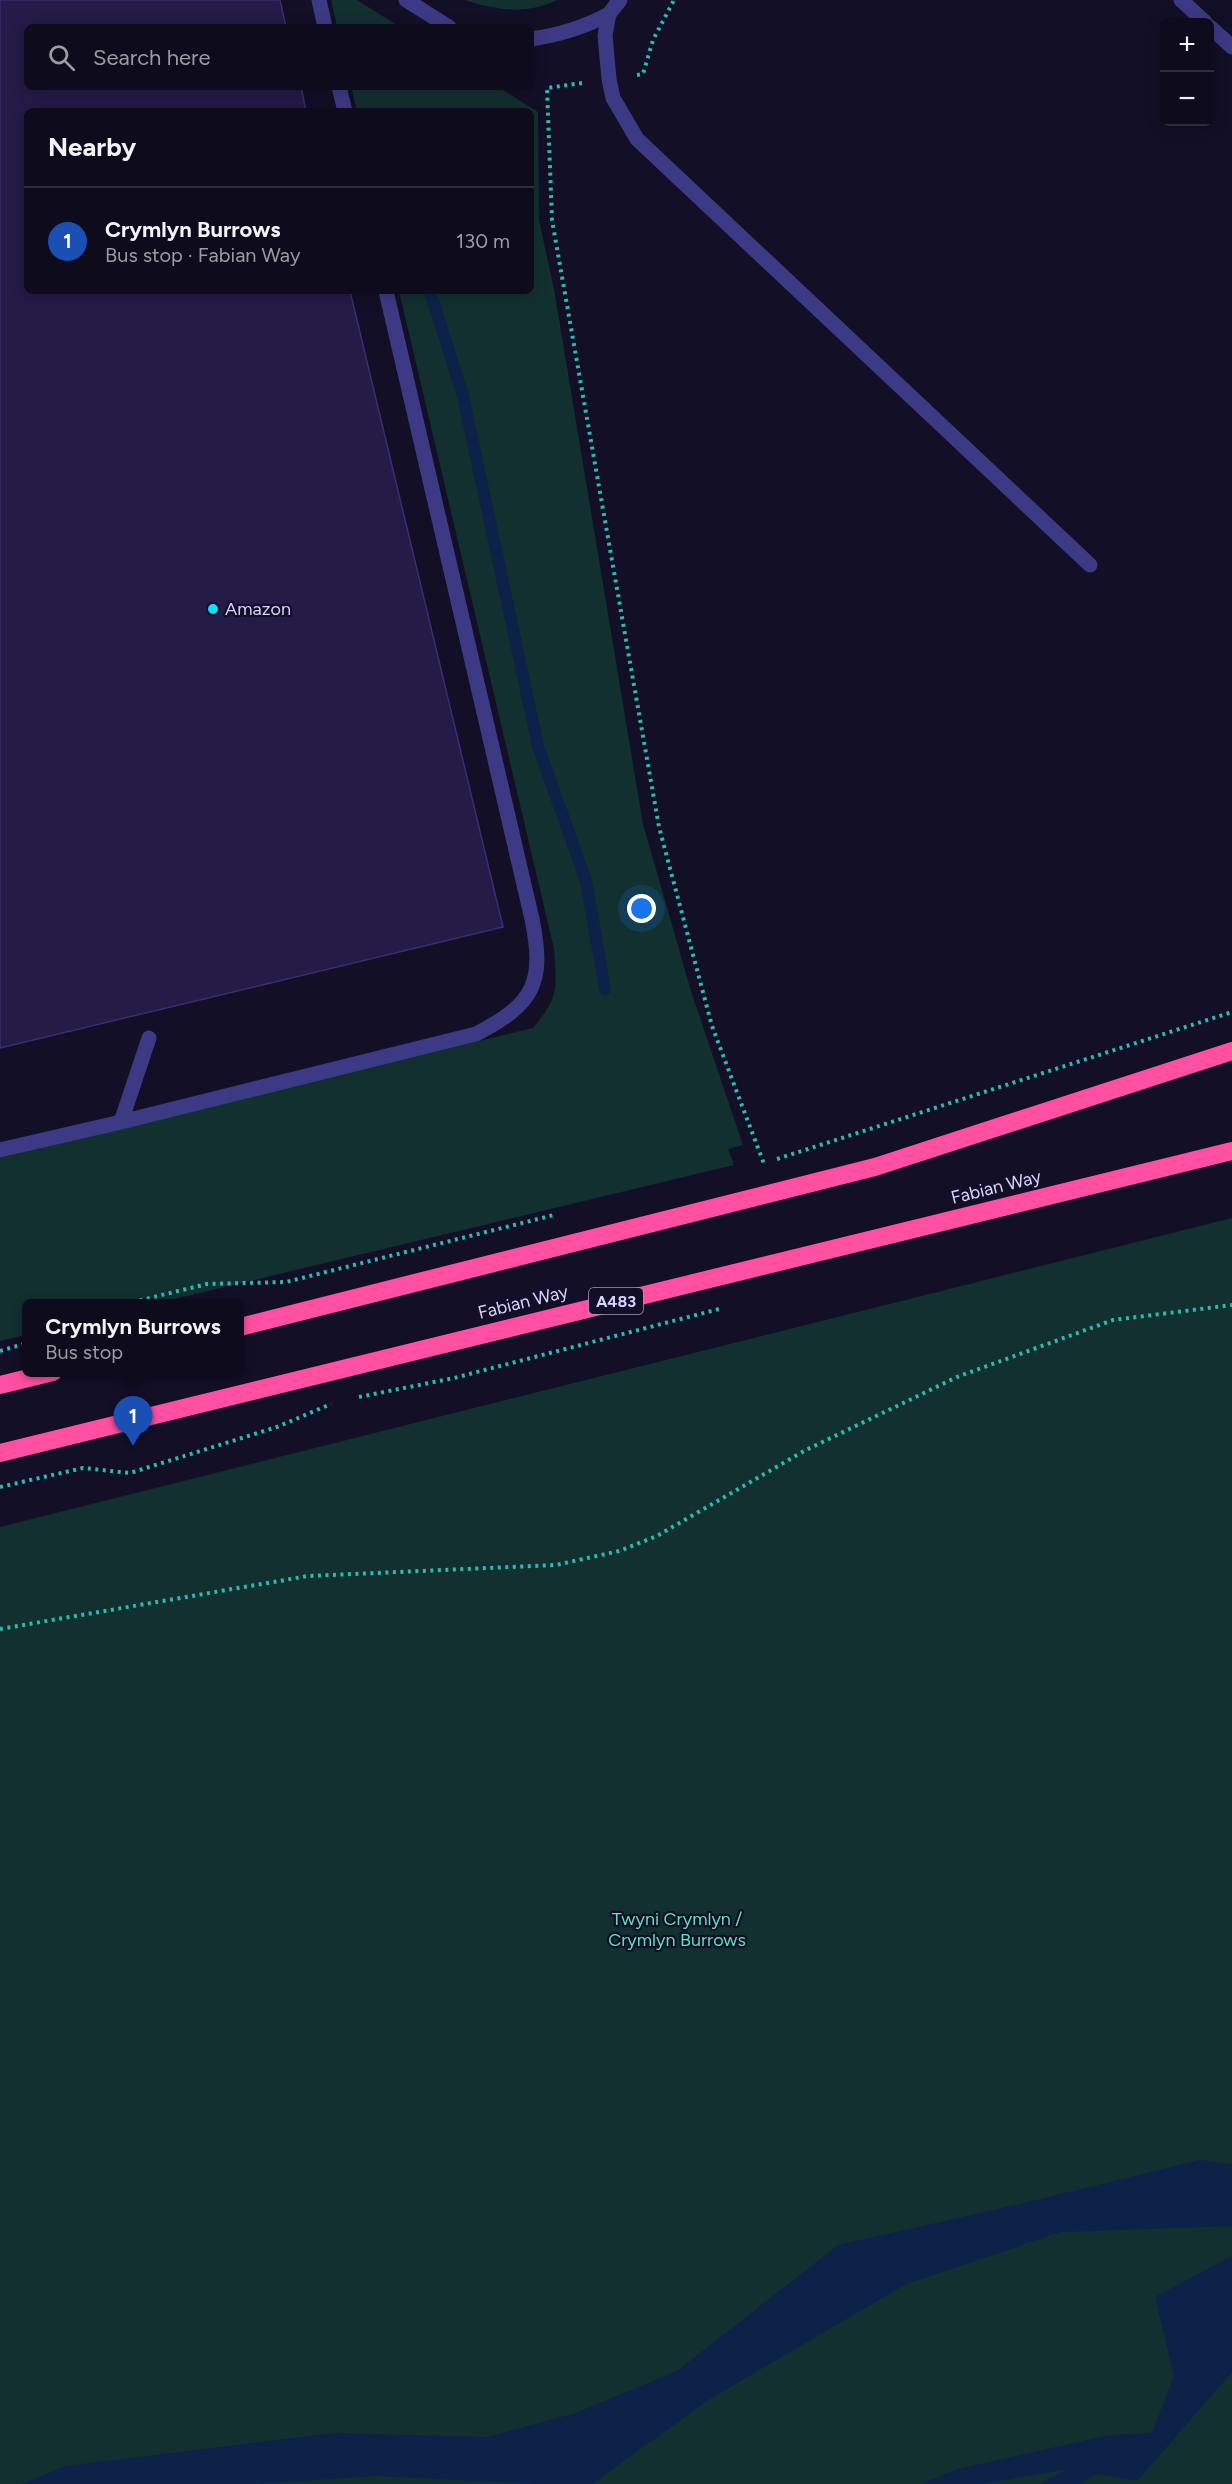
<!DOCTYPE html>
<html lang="en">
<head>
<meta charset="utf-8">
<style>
  :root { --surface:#0e0b1c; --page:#1c1929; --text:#f1f3f6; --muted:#9b9ba3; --line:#2e2b3b; --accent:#00e5ff }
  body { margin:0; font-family:Figtree,sans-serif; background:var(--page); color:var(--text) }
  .controls { position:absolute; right:18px; top:18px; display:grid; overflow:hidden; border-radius:9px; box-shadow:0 3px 15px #0003 }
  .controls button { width:54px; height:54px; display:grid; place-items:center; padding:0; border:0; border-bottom:2px solid var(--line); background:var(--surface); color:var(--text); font:30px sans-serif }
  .you { position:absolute; left:642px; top:909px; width:21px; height:21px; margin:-15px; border:4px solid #fff; border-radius:50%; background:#1a73e8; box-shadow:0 0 0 9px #1a73e833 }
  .badge { display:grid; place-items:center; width:39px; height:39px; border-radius:50%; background:var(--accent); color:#fff; font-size:20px; font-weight:700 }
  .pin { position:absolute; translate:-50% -50px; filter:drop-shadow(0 2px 3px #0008) }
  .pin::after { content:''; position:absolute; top:32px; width:21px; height:18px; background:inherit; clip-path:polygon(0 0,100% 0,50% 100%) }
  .popup { position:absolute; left:22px; top:1299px; width:222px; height:78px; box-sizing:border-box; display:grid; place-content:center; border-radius:9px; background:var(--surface); filter:drop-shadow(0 2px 4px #0005); font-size:20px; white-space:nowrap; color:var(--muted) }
  .popup b { font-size:22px; color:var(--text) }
  .popup::after { content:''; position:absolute; left:50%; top:100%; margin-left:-12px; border:12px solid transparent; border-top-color:var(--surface) }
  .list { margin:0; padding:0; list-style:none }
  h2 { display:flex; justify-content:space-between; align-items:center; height:78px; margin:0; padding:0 24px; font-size:26px }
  h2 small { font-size:20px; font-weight:400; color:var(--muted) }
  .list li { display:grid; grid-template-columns:39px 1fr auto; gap:18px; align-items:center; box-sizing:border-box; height:108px; padding:0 24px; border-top:2px solid var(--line) }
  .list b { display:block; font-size:22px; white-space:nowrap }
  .list p { margin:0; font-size:20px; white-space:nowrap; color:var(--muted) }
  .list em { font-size:20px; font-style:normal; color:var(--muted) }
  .icon { flex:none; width:33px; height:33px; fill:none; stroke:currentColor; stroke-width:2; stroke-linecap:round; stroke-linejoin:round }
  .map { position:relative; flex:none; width:1232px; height:2484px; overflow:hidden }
  .search { position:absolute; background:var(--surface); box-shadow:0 3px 15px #0003; left:24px; top:24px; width:510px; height:66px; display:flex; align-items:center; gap:15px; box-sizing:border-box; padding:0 21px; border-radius:9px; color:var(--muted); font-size:22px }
  .panel { position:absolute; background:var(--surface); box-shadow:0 3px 15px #0003; left:24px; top:108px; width:510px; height:186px; border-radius:9px }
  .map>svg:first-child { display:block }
  .green { fill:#12302f }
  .water { fill:#0c2248 }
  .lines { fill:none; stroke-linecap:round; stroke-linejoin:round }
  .stream { stroke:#0c2248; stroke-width:12 }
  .building { fill:#241b47; stroke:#3b2d73; stroke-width:1.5 }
  .path { stroke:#2fb8b0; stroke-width:4; stroke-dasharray:3 4.5; stroke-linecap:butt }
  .lane { stroke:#3d3a85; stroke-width:15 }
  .street { stroke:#3d3a85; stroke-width:15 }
  .highway { stroke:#ff4fa3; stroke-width:18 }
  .poi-dot { fill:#00e5ff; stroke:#130f26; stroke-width:2 }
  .labels { text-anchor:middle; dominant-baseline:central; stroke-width:4.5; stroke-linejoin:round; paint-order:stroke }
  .shield { fill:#130f26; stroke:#9e99be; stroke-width:1.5 }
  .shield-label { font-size:16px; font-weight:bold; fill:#d9d4ff }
  .poi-label { font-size:18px; fill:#d9d4ff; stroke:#130f26; text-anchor:start }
  .street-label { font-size:18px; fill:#d9d4ff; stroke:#130f26 }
  .park-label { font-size:18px; fill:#5fe0c0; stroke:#130f26 }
</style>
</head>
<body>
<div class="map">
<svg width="1232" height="2484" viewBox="0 0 1232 2484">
  <rect width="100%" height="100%" fill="#130f26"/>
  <!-- green -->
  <path class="green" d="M 331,0 L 357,0 L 400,27 L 337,27 Z
    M 465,0 L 557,0 C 528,15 494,10 465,0 Z
    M 351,87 L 498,87 L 538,112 L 539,220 L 554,289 L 643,824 L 691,991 L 743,1145 L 728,1149 L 734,1165 L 158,1303 L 27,1304 L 26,1335 L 0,1341 L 0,1158 L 533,1028 C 559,997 557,988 554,949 L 399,291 L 531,291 L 531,111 L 357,111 Z
    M 1232,1218 L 1232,2484 L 0,2484 L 0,1527 Z"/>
  <!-- water -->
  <path class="water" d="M 1200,2160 L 1232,2164 L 1232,2226 L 1061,2232 L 906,2284 L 710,2399 L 592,2484 L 539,2484 L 376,2476 L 253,2484 L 22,2484 L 66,2466 L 333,2433 L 487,2437 L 576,2413 L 677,2371 L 838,2245 L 1020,2204 Z
    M 1232,2256 L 1232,2372 L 1137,2481 L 1096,2474 L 1080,2484 L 1040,2484 L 1068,2469 L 982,2484 L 921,2484 L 958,2469 L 1109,2435 L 1152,2433 L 1174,2376 L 1155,2297 Z"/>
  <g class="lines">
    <!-- stream -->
    <path class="stream" d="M 430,291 L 463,396 L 538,746 L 586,881 L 605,989"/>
  </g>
  <!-- building -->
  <path class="building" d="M 0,0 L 280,0 L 286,27 L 27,27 L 27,87 L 301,87 L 306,111 L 27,111 L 27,291 L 350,291 L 503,927 L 0,1048 Z"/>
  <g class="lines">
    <!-- path -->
    <path class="path" d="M 637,75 L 643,74 L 653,40 L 674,0
      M 582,83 L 547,88 L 552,220 L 659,827 L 712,1026 L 764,1164
      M 777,1159 L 1232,1012
      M 125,1304 L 207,1284 L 286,1282 L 554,1215
      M 0,1351 L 27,1343
      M 359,1397 L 454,1378 L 719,1309
      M 0,1487 L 83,1468 L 130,1473 L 277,1427 L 331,1404
      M 0,1629 L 308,1576 L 556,1565 L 619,1551 L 657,1536 L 806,1450 L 957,1377 L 1113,1320 L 1232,1305"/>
    <!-- lane -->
    <path class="lane" d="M 319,0 L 325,27
      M 406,0 L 449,27
      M 620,0 L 609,14 L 605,35 L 609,79 L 613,98 L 637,139 L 1090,565
      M 531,39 C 560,35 583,28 609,14
      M 339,87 L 345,111
      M 121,1122 L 149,1038
      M 0,1150 L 121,1122 L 476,1034 C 534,1004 545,983 532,919 L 386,291"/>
    <!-- street -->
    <path class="street" d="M 1181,0 L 1205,22
      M 1210,27 L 1232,47"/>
    <!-- highway -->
    <path class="highway" d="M 240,1327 L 875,1167 L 1232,1051
      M 0,1385 L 53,1372
      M 0,1453 L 1232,1151"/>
  </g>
  <!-- markers -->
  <circle class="poi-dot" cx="213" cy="609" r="6"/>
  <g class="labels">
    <!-- shield labels -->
    <rect class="shield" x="589" y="1288" width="54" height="26" rx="4.5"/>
    <g class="shield-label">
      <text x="616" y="1301">A483</text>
    </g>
    <!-- poi labels -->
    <g class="poi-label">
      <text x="225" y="609">Amazon</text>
    </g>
    <!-- street labels -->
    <g class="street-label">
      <text transform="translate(996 1187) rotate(-14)">Fabian Way</text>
      <text transform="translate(523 1302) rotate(-14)">Fabian Way</text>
    </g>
    <!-- park labels -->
    <g class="park-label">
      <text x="677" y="1919">Twyni Crymlyn /<tspan x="677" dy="21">Crymlyn Burrows</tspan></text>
    </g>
  </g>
</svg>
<div class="controls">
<button>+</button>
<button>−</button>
</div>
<div class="you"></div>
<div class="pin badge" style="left:133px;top:1446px;background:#1a4fb4">1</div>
<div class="popup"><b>Crymlyn Burrows</b>Bus stop</div>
<div class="search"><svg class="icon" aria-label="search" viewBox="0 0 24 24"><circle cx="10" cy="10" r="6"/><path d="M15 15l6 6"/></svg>Search here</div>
<section class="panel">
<h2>Nearby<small></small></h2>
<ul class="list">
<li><span class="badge" style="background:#1a4fb4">1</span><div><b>Crymlyn Burrows</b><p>Bus stop · Fabian Way</p></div><em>130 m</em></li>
</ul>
</section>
</div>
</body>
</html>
